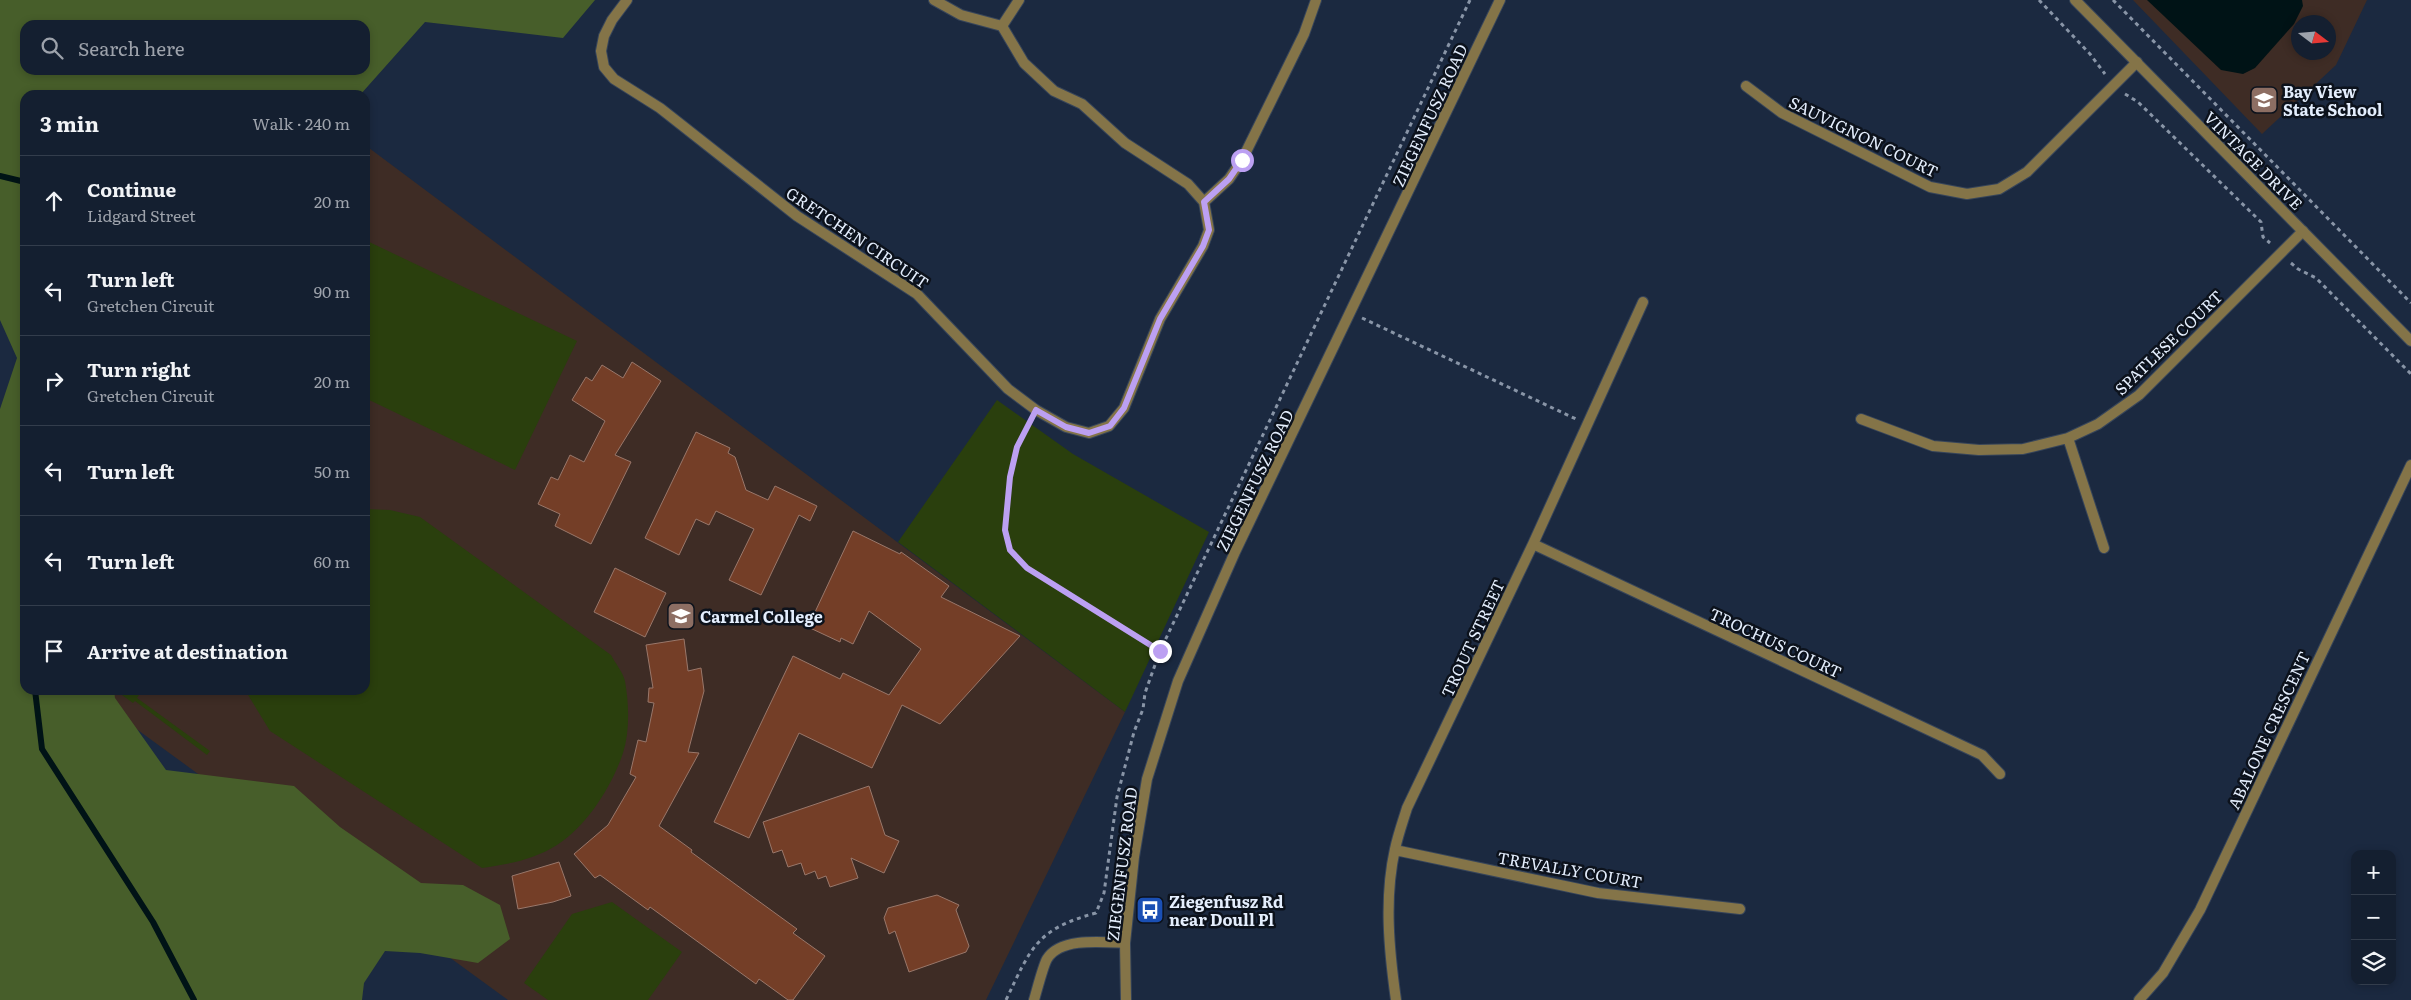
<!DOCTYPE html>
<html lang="en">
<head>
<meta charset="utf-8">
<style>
  :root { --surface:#141f30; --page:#1d2738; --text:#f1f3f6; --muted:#9da2ab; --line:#333d4c }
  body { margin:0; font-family:Literata,serif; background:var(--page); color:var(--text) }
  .controls { position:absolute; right:15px; bottom:15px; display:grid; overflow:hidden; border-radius:10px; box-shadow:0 2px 8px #0003 }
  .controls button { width:45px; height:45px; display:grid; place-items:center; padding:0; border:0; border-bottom:1px solid var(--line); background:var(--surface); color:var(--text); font:25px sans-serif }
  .compass { position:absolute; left:2291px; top:15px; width:45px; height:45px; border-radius:50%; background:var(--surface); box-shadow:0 2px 8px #0003; rotate:106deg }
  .stop { position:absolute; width:15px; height:15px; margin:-11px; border:4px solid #bca0f2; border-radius:50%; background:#fff }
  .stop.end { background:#bca0f2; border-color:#fff; box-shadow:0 1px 5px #0008 }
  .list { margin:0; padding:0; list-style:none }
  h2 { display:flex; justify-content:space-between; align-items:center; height:65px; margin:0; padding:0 20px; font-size:21px }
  h2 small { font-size:16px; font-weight:400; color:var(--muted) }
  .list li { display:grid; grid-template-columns:32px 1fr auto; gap:15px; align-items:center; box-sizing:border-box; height:90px; padding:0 20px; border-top:1px solid var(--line) }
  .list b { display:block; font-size:19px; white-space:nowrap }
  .list p { margin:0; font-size:16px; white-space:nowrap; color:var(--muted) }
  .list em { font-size:16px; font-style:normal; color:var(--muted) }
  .icon { flex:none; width:28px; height:28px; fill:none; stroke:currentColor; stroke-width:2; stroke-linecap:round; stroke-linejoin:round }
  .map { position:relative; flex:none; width:2411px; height:1000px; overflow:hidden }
  .search { position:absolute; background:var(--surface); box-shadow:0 2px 8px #0003; left:20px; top:20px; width:350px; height:55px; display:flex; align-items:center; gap:12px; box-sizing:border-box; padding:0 18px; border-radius:15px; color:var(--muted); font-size:19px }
  .panel { position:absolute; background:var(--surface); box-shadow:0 2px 8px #0003; left:20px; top:90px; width:350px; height:605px; border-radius:15px }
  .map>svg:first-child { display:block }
  .education { fill:#3e2c25; fill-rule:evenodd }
  .green { fill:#2a3f0d }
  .forest { fill:#475e2a; fill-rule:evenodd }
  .water { fill:#001316 }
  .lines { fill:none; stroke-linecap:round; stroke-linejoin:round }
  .stream { stroke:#001316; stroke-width:6 }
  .building { fill:#743e27; stroke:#99776a }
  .minor-casing { stroke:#37455a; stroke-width:12 }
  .tertiary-casing { stroke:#37455a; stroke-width:12 }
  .path { stroke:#8995a7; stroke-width:3; stroke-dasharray:4 4; stroke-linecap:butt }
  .minor { stroke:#847448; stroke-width:10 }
  .tertiary { stroke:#847448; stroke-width:10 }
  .route { stroke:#bca0f2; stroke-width:6 }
  .labels { text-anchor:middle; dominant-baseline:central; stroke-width:5; stroke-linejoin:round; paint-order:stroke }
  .poi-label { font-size:16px; font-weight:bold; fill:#e4eefd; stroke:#0c121c; text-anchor:start }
  .street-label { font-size:16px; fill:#e4eefd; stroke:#0c121c }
</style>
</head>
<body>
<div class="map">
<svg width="2411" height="1000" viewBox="0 0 2411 1000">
  <rect width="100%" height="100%" fill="#1b2940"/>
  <!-- education -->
  <path class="education" d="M 2133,0 L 2367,0 L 2336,65 L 2262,134 ZM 2298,22 L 2328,22 L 2328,52 L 2298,52 Z
    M 365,145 L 1125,712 L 986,1000 L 508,1000 L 83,690 L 365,690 Z"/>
  <!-- green -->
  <path class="green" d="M 365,240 L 577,341 L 515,470 L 365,398 Z
    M 997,400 L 1073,454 L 1209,532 L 1125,712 L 898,542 Z
    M 365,509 L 390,510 L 420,517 L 611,655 C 615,663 623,672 625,681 C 629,704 630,731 623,753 C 612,786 587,826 557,845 C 533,860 509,864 482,868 L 270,731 L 245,690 L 365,690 Z
    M 115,690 L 133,690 L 139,695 L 137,698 L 210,751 L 207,755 L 135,701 L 133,703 Z
    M 612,902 L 682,952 L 648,1000 L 548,1000 L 524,983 L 572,914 Z"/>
  <!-- forest -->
  <path class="forest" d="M 0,0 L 595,0 L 563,38 L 425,22 L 360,95 L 25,95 L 25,690 L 114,690 L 115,698 L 166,770 L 294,786 L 340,827 L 421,883 L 463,885 L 500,905 L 510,939 L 478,963 L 420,953 L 385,951 L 364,983 L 362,1000 L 0,1000 L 0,409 L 17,358 L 0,320 ZM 25,25 L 365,25 L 365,70 L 25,70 Z"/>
  <!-- water -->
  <path class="water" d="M 2147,0 L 2302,0 L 2303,6 L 2294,24 L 2255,68 L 2243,74 L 2221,70 Z"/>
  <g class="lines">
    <!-- stream -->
    <path class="stream" d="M 0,176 L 25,182
      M 35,690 L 42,749 L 153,922 L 194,1000"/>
  </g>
  <!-- building -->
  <path class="building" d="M 632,362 L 661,381 L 615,455 L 631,462 L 591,544 L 555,526 L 560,514 L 538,504 L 551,477 L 558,480 L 570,455 L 584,462 L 605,421 L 572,400 L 586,377 L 592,381 L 602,365 L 623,378 Z
    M 696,432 L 730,448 L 728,453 L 735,457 L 746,490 L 768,500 L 775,486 L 817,506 L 810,521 L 799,515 L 761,595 L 729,580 L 754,529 L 716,511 L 709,525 L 696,519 L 679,555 L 645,538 Z
    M 853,531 L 900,554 L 901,552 L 949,586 L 941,597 L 1020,636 L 940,724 L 902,705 L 872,768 L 799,733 L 749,838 L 714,822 L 793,656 L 840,679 L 843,673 L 889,695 L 921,649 L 869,611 L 853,644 L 841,638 L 840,642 L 808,627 Z
    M 615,568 L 666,593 L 645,637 L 594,612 Z
    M 684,639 L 688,671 L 701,668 L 704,691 L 688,752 L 699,753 L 659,826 L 692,850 L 691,852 L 797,929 L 793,933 L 825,956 L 793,1000 L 788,1000 L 759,979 L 756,984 L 650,907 L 648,910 L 600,875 L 595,878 L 574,854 L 608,825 L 636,777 L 630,774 L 638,740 L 646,742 L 654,703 L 648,702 L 649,688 L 653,688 L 646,645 Z
    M 869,786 L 885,835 L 899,841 L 884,873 L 851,858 L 858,878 L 830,887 L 826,876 L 818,879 L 815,871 L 805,875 L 801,863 L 788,867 L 782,850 L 773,853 L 763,822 Z
    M 559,862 L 571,896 L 553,902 L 518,909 L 512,876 Z
    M 937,895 L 959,905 L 956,910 L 969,946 L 966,952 L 909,972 L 895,931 L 889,934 L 884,918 L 888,908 Z"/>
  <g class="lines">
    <defs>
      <path id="minor" d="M 627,0 L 612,20 L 604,36 L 601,51 L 604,67 L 614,79 L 660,108 L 797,216 L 917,294 L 1008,389 L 1036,410 L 1066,427 L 1089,433 L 1109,426 L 1124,408 L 1160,319 L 1203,246 L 1209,230 L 1204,202 L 1188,184 L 1125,143 L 1082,104 L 1054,91 L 1024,63 L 1002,26 L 961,15 L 934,0
        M 1002,26 L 1019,0
        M 1746,86 L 1782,113 L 1930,187 L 1967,194 L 1999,189 L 2027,172 L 2137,62
        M 1204,202 L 1229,179 L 1242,160 L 1304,34 L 1316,0
        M 1861,419 L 1933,446 L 1979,450 L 2023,449 L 2068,438 L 2098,424 L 2139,395 L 2303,231
        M 2068,438 L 2104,548
        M 1533,544 L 1982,755 L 2000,774
        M 1395,850 L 1598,893 L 1740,909
        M 1034,1000 C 1037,990 1043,966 1047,959 C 1060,937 1103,942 1125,943
        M 1396,1000 C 1389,950 1384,898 1395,849 C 1398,835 1403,821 1407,808 L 1533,544 L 1643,302
        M 2139,1000 L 2163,973 L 2200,910 L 2411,465"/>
      <path id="tertiary" d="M 2075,0 L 2411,341
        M 1126,1000 L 1125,943 L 1134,857 L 1147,779 L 1178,681 L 1235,552 L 1500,0"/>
    </defs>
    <!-- minor casing -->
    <use href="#minor" class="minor-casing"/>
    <!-- tertiary casing -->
    <use href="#tertiary" class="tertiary-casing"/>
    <!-- path -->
    <path class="path" d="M 2039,0 L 2090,54 L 2105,74
      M 2113,0 L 2411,303
      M 2125,94 L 2138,102 L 2261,222 L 2263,237 L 2270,243
      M 2291,263 L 2298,269 L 2316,278 L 2411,374
      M 1362,318 L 1576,419
      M 1030,422 L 1017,447 L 1010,477 L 1005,531 L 1010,550 L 1027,568 L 1160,651
      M 1006,1000 C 1031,948 1036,929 1096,913 L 1104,893 L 1117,797 L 1134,732 L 1143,709 L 1145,693 L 1160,651 L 1470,0"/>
    <!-- minor -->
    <use href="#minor" class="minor"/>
    <!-- tertiary -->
    <use href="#tertiary" class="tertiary"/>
  </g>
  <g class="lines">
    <!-- route -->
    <path class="route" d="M 1160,651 L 1027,568 L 1010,550 L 1005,530 L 1010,477 L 1017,447 L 1036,410 L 1066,427 L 1089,433 L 1110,426 L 1124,408 L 1160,319 L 1203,246 L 1209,230 L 1204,202 L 1229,179 L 1242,160"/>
  </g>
  <!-- icons -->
  <defs>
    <symbol id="school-square" viewBox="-11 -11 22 22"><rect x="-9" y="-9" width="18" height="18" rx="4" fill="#8d6e63" stroke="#0c121c"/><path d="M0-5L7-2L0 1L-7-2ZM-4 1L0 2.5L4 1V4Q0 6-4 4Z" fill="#fff"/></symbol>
    <symbol id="bus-square" viewBox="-11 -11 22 22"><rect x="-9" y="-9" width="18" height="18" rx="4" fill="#1a4fb4" stroke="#0c121c"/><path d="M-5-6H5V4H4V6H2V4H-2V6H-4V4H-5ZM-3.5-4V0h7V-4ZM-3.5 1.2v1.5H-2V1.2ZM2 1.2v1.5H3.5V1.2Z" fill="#fff"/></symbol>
  </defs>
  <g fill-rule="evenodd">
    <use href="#school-square" x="2248" y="84" width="32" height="32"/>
    <use href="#school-square" x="665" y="600" width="32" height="32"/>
    <use href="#bus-square" x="1134" y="894" width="32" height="32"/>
  </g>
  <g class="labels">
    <!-- poi labels -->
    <g class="poi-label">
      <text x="2283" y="91">Bay View<tspan x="2283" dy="18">State School</tspan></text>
      <text x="700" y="616">Carmel College</text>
      <text x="1169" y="901">Ziegenfusz Rd<tspan x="1169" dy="18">near Doull Pl</tspan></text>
    </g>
    <!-- street labels -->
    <g class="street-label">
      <text transform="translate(1429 115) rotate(-65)">ZIEGENFUSZ ROAD</text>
      <text transform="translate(1864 136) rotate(26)">SAUVIGNON COURT</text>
      <text transform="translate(2254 160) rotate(45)">VINTAGE DRIVE</text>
      <text transform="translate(858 237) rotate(34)">GRETCHEN CIRCUIT</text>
      <text transform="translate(2168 342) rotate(-44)">SPATLESE COURT</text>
      <text transform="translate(1254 480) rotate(-64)">ZIEGENFUSZ ROAD</text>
      <text transform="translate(1472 638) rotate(-65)">TROUT STREET</text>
      <text transform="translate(1776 642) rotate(25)">TROCHUS COURT</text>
      <text transform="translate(2268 730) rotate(-65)">ABALONE CRESCENT</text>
      <text transform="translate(1121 864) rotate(-83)">ZIEGENFUSZ ROAD</text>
      <text transform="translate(1570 869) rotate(10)">TREVALLY COURT</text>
    </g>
  </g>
</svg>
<div class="controls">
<button>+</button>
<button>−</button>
<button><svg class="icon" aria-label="layers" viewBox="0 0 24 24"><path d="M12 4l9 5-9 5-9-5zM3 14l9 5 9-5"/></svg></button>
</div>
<svg class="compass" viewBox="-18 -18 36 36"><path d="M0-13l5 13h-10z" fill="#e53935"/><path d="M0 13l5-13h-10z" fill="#9da2ab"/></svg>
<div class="stop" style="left:1242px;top:160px"></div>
<div class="stop end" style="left:1160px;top:651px"></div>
<div class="search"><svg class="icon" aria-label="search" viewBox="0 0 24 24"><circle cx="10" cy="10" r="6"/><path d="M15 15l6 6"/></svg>Search here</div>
<section class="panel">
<h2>3 min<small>Walk · 240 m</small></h2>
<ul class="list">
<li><svg class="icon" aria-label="ahead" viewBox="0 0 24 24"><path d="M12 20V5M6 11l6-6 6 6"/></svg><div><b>Continue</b><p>Lidgard Street</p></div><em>20 m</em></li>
<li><svg class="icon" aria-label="left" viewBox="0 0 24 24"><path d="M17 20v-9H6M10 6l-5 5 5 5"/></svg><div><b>Turn left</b><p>Gretchen Circuit</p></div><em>90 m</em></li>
<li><svg class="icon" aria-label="right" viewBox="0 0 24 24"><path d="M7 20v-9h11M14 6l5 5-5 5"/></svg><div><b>Turn right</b><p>Gretchen Circuit</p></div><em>20 m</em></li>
<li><svg class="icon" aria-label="left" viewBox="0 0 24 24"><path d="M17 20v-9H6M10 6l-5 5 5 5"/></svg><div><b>Turn left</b></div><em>50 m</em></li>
<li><svg class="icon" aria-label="left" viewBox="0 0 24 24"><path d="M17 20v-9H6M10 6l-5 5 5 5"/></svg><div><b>Turn left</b></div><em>60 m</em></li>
<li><svg class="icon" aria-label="arrive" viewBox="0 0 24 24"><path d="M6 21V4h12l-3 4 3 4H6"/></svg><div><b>Arrive at destination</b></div></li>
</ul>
</section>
</div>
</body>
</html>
